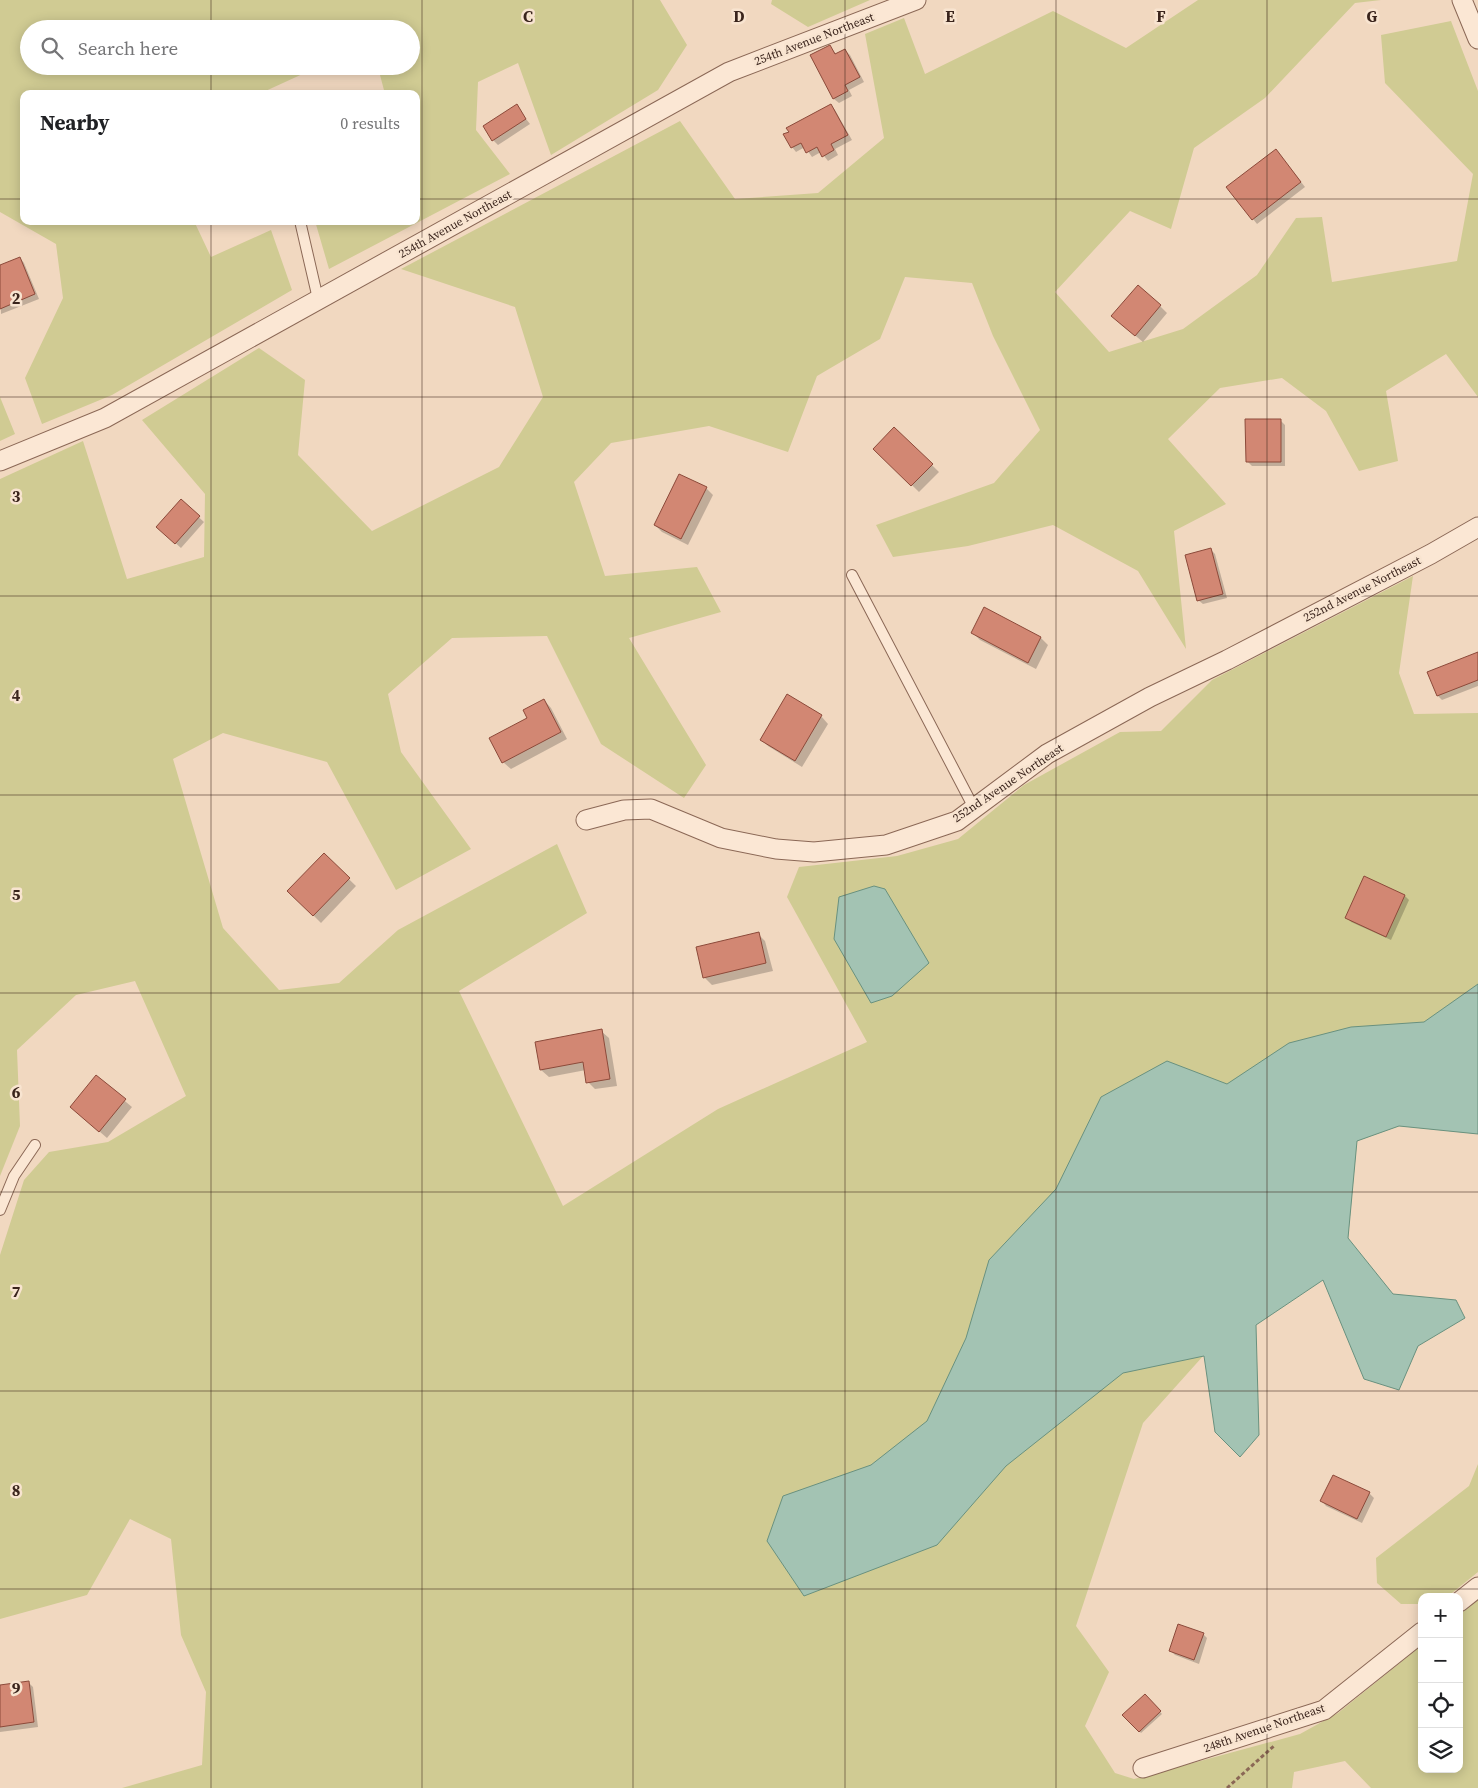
<!DOCTYPE html>
<html lang="en">
<head>
<meta charset="utf-8">
<style>
  :root { --surface:#fff; --page:#f2f2f2; --text:#202124; --muted:#757577; --line:#e0e0e0 }
  body { margin:0; font-family:"Source Serif 4",serif; background:var(--page); color:var(--text) }
  .controls { position:absolute; right:15px; bottom:15px; display:grid; overflow:hidden; border-radius:10px; box-shadow:0 2px 12px #0003 }
  .controls button { width:45px; height:45px; display:grid; place-items:center; padding:0; border:0; border-bottom:1px solid var(--line); background:var(--surface); color:var(--text); font:25px sans-serif }
  .list { margin:0; padding:0; list-style:none }
  h2 { display:flex; justify-content:space-between; align-items:center; height:65px; margin:0; padding:0 20px; font-size:21px }
  h2 small { font-size:16px; font-weight:400; color:var(--muted) }
  .icon { flex:none; width:28px; height:28px; fill:none; stroke:currentColor; stroke-width:2; stroke-linecap:round; stroke-linejoin:round }
  .map { position:relative; flex:none; width:1478px; height:1788px; overflow:hidden }
  .search { position:absolute; background:var(--surface); box-shadow:0 2px 12px #0003; left:20px; top:20px; width:400px; height:55px; display:flex; align-items:center; gap:12px; box-sizing:border-box; padding:0 18px; border-radius:28px; color:var(--muted); font-size:19px }
  .panel { position:absolute; background:var(--surface); box-shadow:0 2px 12px #0003; left:20px; top:90px; width:400px; height:135px; border-radius:10px }
  .map>svg:first-child { display:block }
  .green { fill:#d0cb93 }
  .water { fill:#a3c3b3; stroke:#69917f }
  .shadow { fill:#0003 }
  .building { fill:#d28773; stroke:#8c4a3a }
  .lines { fill:none; stroke-linecap:round; stroke-linejoin:round }
  .lane-casing { stroke:#8b6856; stroke-width:12 }
  .street-casing { stroke:#8b6856; stroke-width:21 }
  .path { stroke:#8b6856; stroke-width:3; stroke-dasharray:4 2.5; stroke-linecap:butt }
  .lane { stroke:#fbe7d4; stroke-width:10 }
  .street { stroke:#fbe7d4; stroke-width:19 }
  .grid { fill:none; stroke:#3a241c; stroke-width:1; stroke-opacity:0.55 }
  .labels { text-anchor:middle; dominant-baseline:central; stroke-width:5; stroke-linejoin:round; paint-order:stroke }
  .street-label { font-size:12px; fill:#3a241c; stroke:#f8e4d0 }
  .grid-label { font-size:16px; text-anchor:middle; font-weight:bold; fill:#3a241c; stroke:#f8e4d0; stroke-width:5; stroke-linejoin:round; paint-order:stroke }
</style>
</head>
<body>
<div class="map">
<svg width="1478" height="1788" viewBox="0 0 1478 1788">
  <rect width="100%" height="100%" fill="#f1d8c0"/>
  <!-- green -->
  <path class="green" d="M 0,0 L 660,0 L 687,45 L 658,90 L 551,155 L 518,63 L 478,82 L 476,130 L 510,174 L 329,269 L 315,221 L 416,221 L 416,94 L 385,94 L 380,75 L 337,66 L 411,66 L 411,29 L 29,29 L 29,66 L 320,66 L 259,94 L 24,94 L 24,221 L 194,221 L 211,257 L 271,230 L 292,290 L 112,395 L 42,424 L 25,378 L 63,298 L 56,244 L 0,212 Z
    M 772,0 L 870,0 L 808,27 L 771,4 Z
    M 1198,0 L 1381,0 L 1355,3 L 1265,98 L 1194,148 L 1171,229 L 1130,211 L 1055,292 L 1109,352 L 1183,329 L 1257,275 L 1296,218 L 1322,217 L 1332,282 L 1457,261 L 1473,174 L 1385,83 L 1381,35 L 1451,21 L 1478,91 L 1478,397 L 1446,354 L 1386,391 L 1398,461 L 1359,471 L 1326,411 L 1282,378 L 1220,388 L 1168,439 L 1226,504 L 1174,531 L 1186,649 L 1138,571 L 1053,525 L 968,546 L 893,557 L 876,525 L 994,483 L 1040,430 L 993,336 L 972,283 L 905,277 L 880,339 L 817,376 L 788,452 L 709,426 L 611,443 L 574,482 L 605,576 L 697,567 L 721,612 L 629,638 L 706,765 L 684,798 L 601,744 L 547,636 L 452,638 L 388,694 L 401,752 L 471,849 L 396,890 L 327,762 L 223,733 L 173,759 L 223,928 L 279,990 L 339,983 L 398,930 L 557,844 L 587,913 L 459,991 L 563,1206 L 718,1109 L 867,1042 L 787,897 L 799,867 L 897,856 L 958,839 L 1024,785 L 1120,732 L 1161,731 L 1212,680 L 1413,576 L 1399,673 L 1414,714 L 1478,713 L 1478,1134 L 1399,1126 L 1357,1141 L 1348,1238 L 1204,1355 L 1143,1423 L 1076,1626 L 1109,1672 L 1085,1726 L 1115,1773 L 1134,1779 L 1300,1734 L 1338,1713 L 1422,1645 L 1422,1769 L 1459,1769 L 1459,1615 L 1478,1600 L 1478,1788 L 1371,1788 L 1345,1761 L 1294,1772 L 1292,1788 L 122,1788 L 202,1765 L 206,1692 L 181,1635 L 171,1539 L 130,1519 L 87,1595 L 0,1619 L 0,1255 L 24,1180 L 49,1152 L 108,1142 L 186,1096 L 135,981 L 76,995 L 17,1050 L 20,1126 L 0,1176 L 0,479 L 83,441 L 127,579 L 204,557 L 205,494 L 142,420 L 259,348 L 305,380 L 298,455 L 372,531 L 499,467 L 543,397 L 515,307 L 401,269 L 680,121 L 735,199 L 818,193 L 884,138 L 865,34 L 904,18 L 925,74 L 1053,11 L 1126,48 Z
    M 0,397 L 15,434 L 0,441 Z
    M 1478,1464 L 1478,1572 L 1447,1597 L 1422,1597 L 1422,1604 L 1401,1604 L 1377,1583 L 1376,1558 L 1469,1486 Z"/>
  <!-- water -->
  <path class="water" d="M 874,886 L 885,889 L 929,963 L 892,996 L 871,1003 L 834,939 L 839,897 Z
    M 1478,984 L 1478,1134 L 1399,1126 L 1357,1141 L 1348,1238 L 1393,1294 L 1456,1300 L 1465,1318 L 1418,1346 L 1399,1390 L 1364,1379 L 1323,1280 L 1256,1325 L 1259,1435 L 1240,1457 L 1215,1432 L 1204,1356 L 1123,1373 L 1006,1466 L 937,1545 L 804,1596 L 767,1541 L 783,1496 L 871,1465 L 927,1421 L 966,1338 L 989,1260 L 1056,1189 L 1101,1097 L 1167,1061 L 1227,1084 L 1289,1043 L 1351,1027 L 1424,1022 Z"/>
  <!-- shadow -->
  <path class="shadow" d="M 830,47 L 837,55 L 845,50 L 850,55 L 864,82 L 849,90 L 852,96 L 839,103 L 834,99 L 811,56 Z
    M 831,105 L 835,110 L 852,140 L 835,149 L 838,155 L 828,161 L 821,152 L 812,157 L 805,147 L 796,152 L 792,147 Z
    M 516,106 L 530,124 L 498,145 L 493,140 Z
    M 1280,155 L 1305,187 L 1257,224 L 1253,219 Z
    M 20,258 L 24,263 L 39,299 L 1,314 L 0,266 Z
    M 1160,306 L 1167,313 L 1143,342 L 1120,323 Z
    M 1280,420 L 1285,425 L 1285,466 L 1252,466 L 1247,461 Z
    M 894,428 L 939,472 L 919,492 L 875,449 Z
    M 706,488 L 713,495 L 688,545 L 662,532 L 655,525 Z
    M 181,501 L 204,522 L 181,548 L 162,531 Z
    M 1211,550 L 1215,554 L 1227,598 L 1203,604 L 1198,600 Z
    M 985,609 L 1041,638 L 1048,645 L 1036,669 L 980,640 L 973,633 Z
    M 1478,657 L 1478,686 L 1442,700 L 1438,696 L 1428,673 Z
    M 787,696 L 821,716 L 828,724 L 802,767 L 768,746 L 761,739 Z
    M 544,700 L 551,708 L 567,739 L 511,769 L 503,762 L 529,719 Z
    M 324,855 L 356,886 L 321,923 L 289,891 Z
    M 1365,878 L 1405,896 L 1409,900 L 1391,940 L 1351,922 L 1347,917 Z
    M 758,934 L 765,941 L 773,971 L 712,985 L 705,978 Z
    M 601,1031 L 609,1038 L 617,1086 L 595,1089 L 588,1082 L 586,1070 L 549,1077 L 541,1070 L 536,1043 Z
    M 96,1077 L 132,1107 L 107,1138 L 71,1107 Z
    M 1369,1493 L 1374,1498 L 1362,1523 L 1326,1506 L 1322,1501 Z
    M 1203,1634 L 1207,1638 L 1199,1664 L 1175,1655 L 1171,1651 Z
    M 28,1682 L 33,1687 L 38,1727 L 0,1732 L 0,1686 Z
    M 1145,1695 L 1162,1714 L 1141,1733 L 1124,1715 Z"/>
  <!-- building -->
  <path class="building" d="M 830,45 L 835,54 L 845,49 L 860,77 L 845,85 L 848,91 L 833,99 L 810,55 Z
    M 517,104 L 526,119 L 492,141 L 483,126 Z
    M 831,104 L 848,135 L 831,144 L 834,150 L 822,157 L 817,147 L 806,153 L 801,143 L 791,148 L 783,134 L 789,132 L 786,128 Z
    M 1276,149 L 1301,182 L 1252,220 L 1226,187 Z
    M 20,257 L 35,294 L 0,309 L 0,265 Z
    M 1138,285 L 1161,305 L 1135,336 L 1111,316 Z
    M 1245,419 L 1281,419 L 1281,462 L 1246,462 Z
    M 894,427 L 933,464 L 911,486 L 873,449 Z
    M 679,474 L 707,487 L 681,539 L 654,525 Z
    M 181,499 L 200,516 L 175,544 L 156,527 Z
    M 1211,548 L 1223,594 L 1197,601 L 1185,555 Z
    M 984,607 L 1041,637 L 1028,663 L 971,633 Z
    M 1478,652 L 1478,680 L 1437,696 L 1427,672 Z
    M 787,694 L 822,715 L 795,761 L 760,740 Z
    M 544,699 L 561,732 L 502,763 L 489,738 L 527,718 L 523,710 Z
    M 324,853 L 350,878 L 313,916 L 287,891 Z
    M 1364,876 L 1405,895 L 1386,937 L 1345,918 Z
    M 759,932 L 766,963 L 703,978 L 696,947 Z
    M 602,1029 L 610,1079 L 586,1083 L 583,1062 L 540,1070 L 535,1042 Z
    M 96,1075 L 126,1099 L 99,1132 L 70,1107 Z
    M 1333,1475 L 1370,1492 L 1357,1519 L 1320,1501 Z
    M 1178,1624 L 1204,1633 L 1194,1660 L 1169,1651 Z
    M 29,1681 L 34,1722 L 0,1727 L 0,1685 Z
    M 1145,1694 L 1161,1711 L 1139,1732 L 1122,1715 Z"/>
  <g class="lines">
    <defs>
      <path id="lane" d="M 300,221 L 318,299
        M 852,575 L 974,808
        M 0,1210 L 14,1176 L 35,1145"/>
      <path id="street" d="M 1462,0 L 1478,39
        M 0,461 L 105,418 L 729,72 L 916,0
        M 586,820 L 624,810 L 651,809 L 721,838 L 776,849 L 814,852 L 886,845 L 957,821 L 1047,754 L 1150,697 L 1227,660 L 1431,554 L 1478,527
        M 1459,1602 L 1478,1587
        M 1143,1768 L 1324,1710 L 1422,1632"/>
    </defs>
    <!-- lane casing -->
    <use href="#lane" class="lane-casing"/>
    <!-- street casing -->
    <use href="#street" class="street-casing"/>
    <!-- path -->
    <path class="path" d="M 1227,1788 L 1275,1745"/>
    <!-- lane -->
    <use href="#lane" class="lane"/>
    <!-- street -->
    <use href="#street" class="street"/>
  </g>
  <!-- grid -->
  <path class="grid" d="M 211,0 L 211,29M 422,0 L 422,1788M 633,0 L 633,1788M 845,0 L 845,1788M 1056,0 L 1056,1788M 1267,0 L 1267,1788M 211,66 L 211,94M 0,199 L 24,199M 416,199 L 1478,199M 211,221 L 211,1788M 0,397 L 1478,397M 0,596 L 1478,596M 0,795 L 1478,795M 0,993 L 1478,993M 0,1192 L 1478,1192M 0,1391 L 1478,1391M 0,1589 L 1478,1589"/>
  <g class="labels">
    <!-- street labels -->
    <g class="street-label">
      <text transform="translate(814 39) rotate(-21)">254th Avenue Northeast</text>
      <text transform="translate(455 224) rotate(-29)">254th Avenue Northeast</text>
      <text transform="translate(1362 589) rotate(-27)">252nd Avenue Northeast</text>
      <text transform="translate(1008 783) rotate(-34)">252nd Avenue Northeast</text>
      <text transform="translate(1264 1728) rotate(-19)">248th Avenue Northeast</text>
    </g>
  </g>
  <g class="grid-label">
    <text x="528" y="22">C</text>
    <text x="739" y="22">D</text>
    <text x="950" y="22">E</text>
    <text x="1161" y="22">F</text>
    <text x="1372" y="22">G</text>
    <text x="16" y="304">2</text>
    <text x="16" y="502">3</text>
    <text x="16" y="701">4</text>
    <text x="16" y="900">5</text>
    <text x="16" y="1098">6</text>
    <text x="16" y="1297">7</text>
    <text x="16" y="1496">8</text>
    <text x="16" y="1694">9</text>
  </g>
</svg>
<div class="controls">
<button>+</button>
<button>−</button>
<button><svg class="icon" aria-label="locate" viewBox="0 0 24 24"><circle cx="12" cy="12" r="6"/><path d="M12 2v4M12 18v4M2 12h4M18 12h4"/></svg></button>
<button><svg class="icon" aria-label="layers" viewBox="0 0 24 24"><path d="M12 4l9 5-9 5-9-5zM3 14l9 5 9-5"/></svg></button>
</div>
<div class="search"><svg class="icon" aria-label="search" viewBox="0 0 24 24"><circle cx="10" cy="10" r="6"/><path d="M15 15l6 6"/></svg>Search here</div>
<section class="panel">
<h2>Nearby<small>0 results</small></h2>
<ul class="list">
</ul>
</section>
</div>
</body>
</html>
